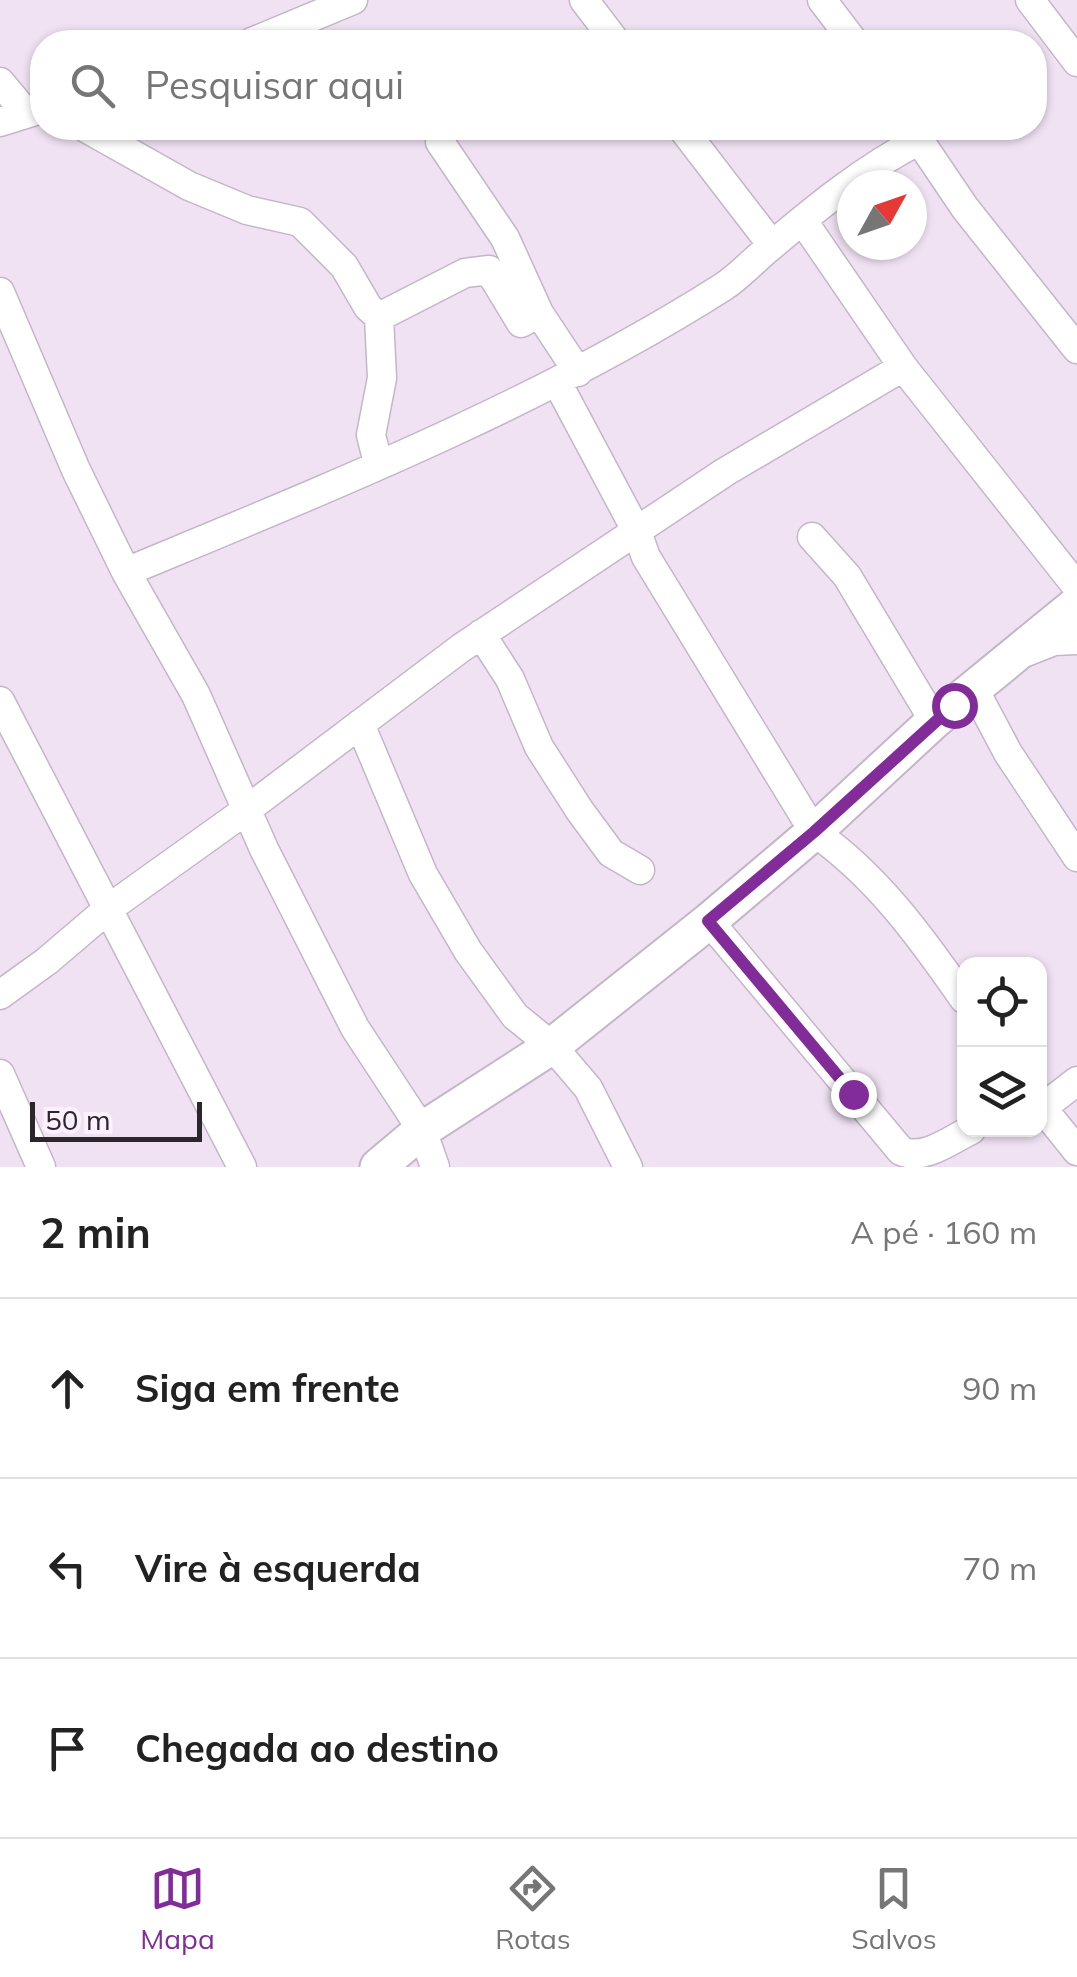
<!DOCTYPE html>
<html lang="pt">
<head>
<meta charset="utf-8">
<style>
  :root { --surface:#fff; --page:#f6f6f6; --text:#222; --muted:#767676; --line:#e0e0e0; --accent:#822c9a }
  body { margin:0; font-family:Mulish,sans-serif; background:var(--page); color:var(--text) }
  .controls { position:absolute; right:30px; bottom:30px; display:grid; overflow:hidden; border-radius:20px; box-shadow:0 2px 8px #0004 }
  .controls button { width:90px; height:90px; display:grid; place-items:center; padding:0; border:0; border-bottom:2px solid var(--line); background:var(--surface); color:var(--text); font:50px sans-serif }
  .compass { position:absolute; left:837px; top:170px; width:90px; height:90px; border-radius:50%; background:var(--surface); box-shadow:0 2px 8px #0004; rotate:50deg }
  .scale { position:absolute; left:30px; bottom:25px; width:172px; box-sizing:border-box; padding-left:10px; border:5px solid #2b252c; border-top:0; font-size:28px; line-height:35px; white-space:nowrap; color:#2b252c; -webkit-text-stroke:8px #fcf0fe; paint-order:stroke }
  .stop { position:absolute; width:30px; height:30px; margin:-22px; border:8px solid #822c9a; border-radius:50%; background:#fff }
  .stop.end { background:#822c9a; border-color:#fff; box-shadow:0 2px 10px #0008 }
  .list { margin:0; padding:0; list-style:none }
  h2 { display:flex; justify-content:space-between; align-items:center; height:130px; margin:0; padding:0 40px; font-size:42px }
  h2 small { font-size:32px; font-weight:400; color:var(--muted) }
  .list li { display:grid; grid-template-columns:65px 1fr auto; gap:30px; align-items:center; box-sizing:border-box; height:180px; padding:0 40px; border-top:2px solid var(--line) }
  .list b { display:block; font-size:38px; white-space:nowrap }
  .list em { font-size:32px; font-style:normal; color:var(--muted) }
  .icon { flex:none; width:55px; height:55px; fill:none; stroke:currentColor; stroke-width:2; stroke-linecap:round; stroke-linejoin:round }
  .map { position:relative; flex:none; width:1077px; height:1167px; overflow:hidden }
  .search { position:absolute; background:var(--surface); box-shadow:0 2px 8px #0004; left:30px; right:30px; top:30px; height:110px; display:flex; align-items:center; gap:25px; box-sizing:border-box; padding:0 35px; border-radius:40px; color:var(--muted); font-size:38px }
  .sheet { height:670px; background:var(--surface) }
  nav { display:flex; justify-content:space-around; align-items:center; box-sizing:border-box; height:140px; border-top:2px solid var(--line); background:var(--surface); font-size:28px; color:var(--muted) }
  nav a { display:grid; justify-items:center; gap:5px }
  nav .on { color:var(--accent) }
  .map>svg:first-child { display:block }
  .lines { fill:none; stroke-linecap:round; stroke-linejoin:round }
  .minor-casing { stroke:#c4b6c8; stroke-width:31 }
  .tertiary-casing { stroke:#c4b6c8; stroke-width:39 }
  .minor { stroke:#fff; stroke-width:28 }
  .tertiary { stroke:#fff; stroke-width:35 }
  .route { stroke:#822c9a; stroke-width:12 }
</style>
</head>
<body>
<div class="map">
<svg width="1077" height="1167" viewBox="0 0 1077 1167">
  <rect width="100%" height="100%" fill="#f0e2f3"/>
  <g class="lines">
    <defs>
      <path id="minor" d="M 584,0 L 616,42
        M 822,0 L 854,42
        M 1030,0 L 1077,62
        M 252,42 L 353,0
        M 0,82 L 26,113
        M 0,122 L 42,109
        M 86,128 L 189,186 L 247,210 L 300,222 L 344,266 L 368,307 L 379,317 L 465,273 L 489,270 L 521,323 L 539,313
        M 682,128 L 772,245
        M 911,128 L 965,208 L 1077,349
        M 440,142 L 505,238 L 539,313 L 578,372
        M 803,221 L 903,367 L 1077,587
        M 0,292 L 76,470 L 126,572 L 196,695 L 264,849 L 355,1028 L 422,1130 L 435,1167
        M 557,382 L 637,532 L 646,557 L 814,832 C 876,875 921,937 964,999
        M 378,463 L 371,435 L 382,378 L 379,317
        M 812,537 L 847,576 L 934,721
        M 126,572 C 328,488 539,404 723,287 C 740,276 754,260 770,247 C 816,208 865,168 918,141
        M 481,634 L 510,679 L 539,747 L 580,811 L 611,853 L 640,870
        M 1026,652 L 1054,641 L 1077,640
        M 974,689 L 1008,753 L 1077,857
        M 0,701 L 108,909 L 47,961 L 0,995
        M 360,724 L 423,874 L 468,951 L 515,1016 L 552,1046 L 588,1088 L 628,1167
        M 709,921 L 901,1151 C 924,1161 950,1140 971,1130
        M 0,1074 L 41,1167
        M 1040,1105 L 1077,1151
        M 1042,1108 L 1077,1081
        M 242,1167 L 108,909 L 245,811 L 461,648 L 725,472 L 903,367"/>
      <path id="tertiary" d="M 378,1167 L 422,1130 L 552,1046 L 709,921 L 814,832 L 934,721 L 1077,604"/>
    </defs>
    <!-- minor casing -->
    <use href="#minor" class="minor-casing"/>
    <!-- tertiary casing -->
    <use href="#tertiary" class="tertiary-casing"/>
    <!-- minor -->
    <use href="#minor" class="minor"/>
    <!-- tertiary -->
    <use href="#tertiary" class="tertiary"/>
  </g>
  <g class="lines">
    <!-- route -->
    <path class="route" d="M 853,1094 L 708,921 L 814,832 L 954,705"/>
  </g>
</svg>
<div class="controls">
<button><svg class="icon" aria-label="locate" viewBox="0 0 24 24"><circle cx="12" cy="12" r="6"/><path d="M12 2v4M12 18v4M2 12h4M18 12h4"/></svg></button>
<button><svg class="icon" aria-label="layers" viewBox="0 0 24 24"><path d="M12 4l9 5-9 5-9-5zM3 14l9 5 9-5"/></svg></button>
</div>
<svg class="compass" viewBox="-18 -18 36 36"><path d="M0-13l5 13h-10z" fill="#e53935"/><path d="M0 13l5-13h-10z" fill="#767676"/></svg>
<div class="scale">50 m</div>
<div class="stop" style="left:954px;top:705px"></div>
<div class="stop end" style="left:853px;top:1094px"></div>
<div class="search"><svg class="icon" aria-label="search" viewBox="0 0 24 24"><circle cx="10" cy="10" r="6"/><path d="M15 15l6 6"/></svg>Pesquisar aqui</div>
</div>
<section class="sheet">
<h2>2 min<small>A pé · 160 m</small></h2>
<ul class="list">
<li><svg class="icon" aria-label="ahead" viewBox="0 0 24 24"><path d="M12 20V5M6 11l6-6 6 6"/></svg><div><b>Siga em frente</b></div><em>90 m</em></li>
<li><svg class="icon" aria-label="left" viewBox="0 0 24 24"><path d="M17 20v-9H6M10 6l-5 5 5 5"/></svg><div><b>Vire à esquerda</b></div><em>70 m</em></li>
<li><svg class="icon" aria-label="arrive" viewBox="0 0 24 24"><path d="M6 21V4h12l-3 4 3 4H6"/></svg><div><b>Chegada ao destino</b></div></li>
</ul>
</section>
<nav>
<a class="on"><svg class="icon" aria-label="map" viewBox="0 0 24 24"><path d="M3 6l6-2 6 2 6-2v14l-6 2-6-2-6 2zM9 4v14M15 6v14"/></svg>Mapa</a>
<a><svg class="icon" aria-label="directions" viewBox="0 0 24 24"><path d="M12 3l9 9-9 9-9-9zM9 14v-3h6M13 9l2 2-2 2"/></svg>Rotas</a>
<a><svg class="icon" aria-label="saved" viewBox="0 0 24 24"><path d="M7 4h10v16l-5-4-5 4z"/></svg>Salvos</a>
</nav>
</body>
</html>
